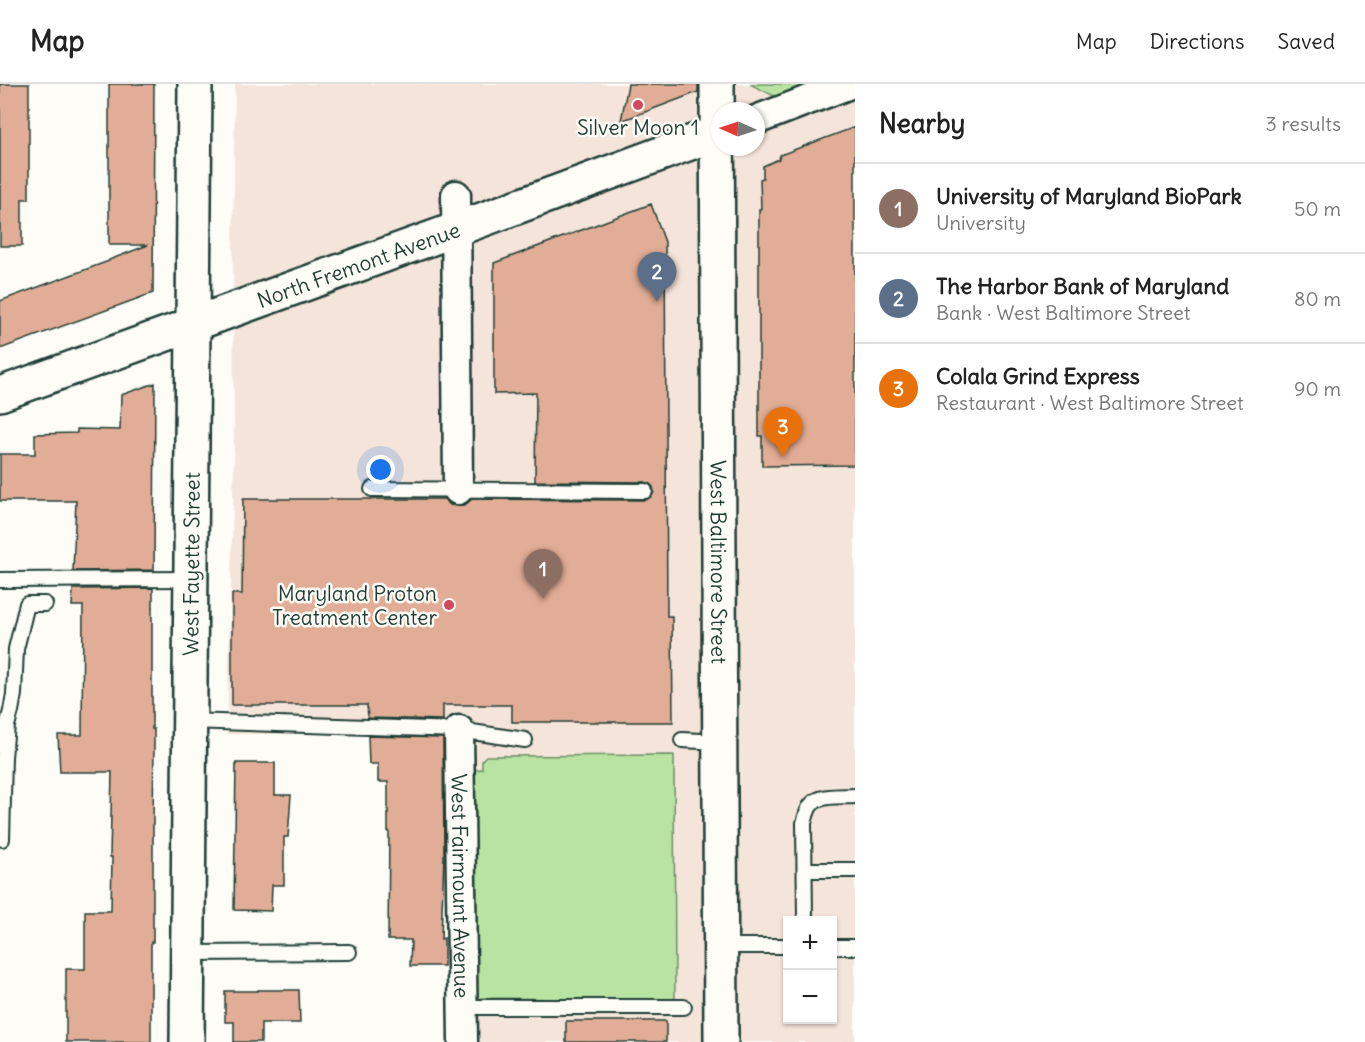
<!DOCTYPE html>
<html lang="en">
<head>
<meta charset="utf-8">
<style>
  :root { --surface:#fff; --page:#f6f6f6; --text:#222; --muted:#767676; --line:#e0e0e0; --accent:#d93025 }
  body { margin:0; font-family:Delius,sans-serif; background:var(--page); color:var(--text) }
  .controls { position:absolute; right:18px; bottom:18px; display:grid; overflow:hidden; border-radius:0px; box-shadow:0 2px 4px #0004 }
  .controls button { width:54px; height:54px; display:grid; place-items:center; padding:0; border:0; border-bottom:2px solid var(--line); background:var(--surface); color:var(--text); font:30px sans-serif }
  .compass { position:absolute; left:711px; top:18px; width:54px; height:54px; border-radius:50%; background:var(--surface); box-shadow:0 2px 4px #0004; rotate:273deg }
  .you { position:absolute; left:381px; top:386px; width:21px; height:21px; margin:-15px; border:4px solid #fff; border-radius:50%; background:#1a73e8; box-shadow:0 0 0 9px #1a73e833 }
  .badge { display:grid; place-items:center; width:39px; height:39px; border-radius:50%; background:var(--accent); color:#fff; font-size:20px; font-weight:700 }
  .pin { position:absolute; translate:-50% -50px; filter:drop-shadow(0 2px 3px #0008) }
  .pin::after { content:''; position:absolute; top:32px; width:21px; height:18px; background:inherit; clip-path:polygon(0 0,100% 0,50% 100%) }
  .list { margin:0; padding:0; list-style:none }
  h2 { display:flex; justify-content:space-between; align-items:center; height:78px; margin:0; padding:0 24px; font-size:26px }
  h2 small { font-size:20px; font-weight:400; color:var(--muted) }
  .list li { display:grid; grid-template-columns:39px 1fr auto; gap:18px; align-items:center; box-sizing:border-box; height:90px; padding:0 24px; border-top:2px solid var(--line) }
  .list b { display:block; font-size:22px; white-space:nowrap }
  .list p { margin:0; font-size:20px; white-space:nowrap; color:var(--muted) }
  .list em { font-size:20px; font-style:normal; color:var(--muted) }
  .map { position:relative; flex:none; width:855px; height:958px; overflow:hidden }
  header { display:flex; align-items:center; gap:36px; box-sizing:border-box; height:84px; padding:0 30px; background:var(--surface); border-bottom:2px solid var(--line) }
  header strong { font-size:28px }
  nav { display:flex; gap:33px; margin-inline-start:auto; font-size:21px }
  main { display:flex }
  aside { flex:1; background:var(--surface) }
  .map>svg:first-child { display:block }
  .built { fill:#f5e4da; fill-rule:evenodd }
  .green { fill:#b8e3a0; stroke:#6c906a; stroke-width:1.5 }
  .building { fill:#e2ad96; stroke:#1f3d34; stroke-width:1.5 }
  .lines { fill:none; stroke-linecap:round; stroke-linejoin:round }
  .service-casing { stroke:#1f3d34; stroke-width:18 }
  .minor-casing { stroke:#1f3d34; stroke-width:33 }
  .tertiary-casing { stroke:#1f3d34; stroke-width:38 }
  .secondary-casing { stroke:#1f3d34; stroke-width:38 }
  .service { stroke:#fdfcf7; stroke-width:14 }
  .minor { stroke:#fdfcf7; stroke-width:28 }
  .tertiary { stroke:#fdfcf7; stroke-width:33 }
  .secondary { stroke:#fdfcf7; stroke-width:33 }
  .poi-dot { fill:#d1495b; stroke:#fdfcf7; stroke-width:2 }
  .labels { text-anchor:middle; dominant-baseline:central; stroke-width:5; stroke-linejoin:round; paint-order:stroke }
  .poi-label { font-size:21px; fill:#1f3d34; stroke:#fdfcf7 }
  .street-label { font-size:21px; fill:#1f3d34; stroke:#fdfcf7 }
</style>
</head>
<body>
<header>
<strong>Map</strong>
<nav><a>Map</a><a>Directions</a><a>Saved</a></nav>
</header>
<main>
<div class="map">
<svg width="855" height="958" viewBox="0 0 855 958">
  <rect width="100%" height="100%" fill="#fdfcf7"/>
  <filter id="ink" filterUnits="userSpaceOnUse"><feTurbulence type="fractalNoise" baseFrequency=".0167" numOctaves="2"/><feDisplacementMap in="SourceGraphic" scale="12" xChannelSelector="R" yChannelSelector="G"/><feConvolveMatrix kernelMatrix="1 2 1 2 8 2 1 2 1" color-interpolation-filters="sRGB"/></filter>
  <g filter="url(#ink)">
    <!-- built -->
    <path class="built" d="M 235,0 L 855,0 L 855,958 L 475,958 L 475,650 L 227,650 L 234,380 L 233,176 ZM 720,27 L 756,27 L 756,63 L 720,63 ZM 788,836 L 832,836 L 832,936 L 788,936 Z"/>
    <!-- green -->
    <path class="green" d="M 750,0 L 812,0 L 776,13 Z
      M 674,671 L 675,916 L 475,914 L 475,686 L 482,685 L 482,676 L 486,672 Z"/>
    <!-- building -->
    <path class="building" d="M 0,0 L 29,0 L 29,115 L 22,115 L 22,162 L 0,162 Z
      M 109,0 L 154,0 L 153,209 L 0,265 L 0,217 L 109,177 L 109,176 L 148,161 L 109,161 Z
      M 628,0 L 698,0 L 698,8 L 621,37 Z
      M 855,43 L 855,381 L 762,382 L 762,352 L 759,352 L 759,125 L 761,125 L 760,95 L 763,94 L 763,82 L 779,75 L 780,71 Z
      M 651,120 L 665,158 L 667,532 L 672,532 L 673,638 L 512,638 L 512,621 L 443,621 L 443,636 L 368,634 L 367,621 L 232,621 L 232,510 L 242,510 L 243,415 L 444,415 L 450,421 L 458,422 L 466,420 L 472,415 L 645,416 L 652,412 L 654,408 L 653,403 L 650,400 L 645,398 L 535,397 L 536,309 L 494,310 L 494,179 Z
      M 155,299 L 154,486 L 73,487 L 76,417 L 0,417 L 0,370 L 35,370 L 35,350 L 77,349 L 77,345 L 120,346 L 121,311 Z
      M 153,504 L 153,523 L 152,523 L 152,645 L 154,645 L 154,662 L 153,736 L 153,858 L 151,858 L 151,958 L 66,958 L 66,885 L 85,885 L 85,827 L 111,827 L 112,773 L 110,773 L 112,688 L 60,688 L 58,651 L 82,651 L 83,522 L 72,522 L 73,505 Z
      M 368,652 L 443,654 L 444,772 L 441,855 L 444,854 L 444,882 L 410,882 L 411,856 L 388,856 L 389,747 L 388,747 L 388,698 L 378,698 L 378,680 L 369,680 Z
      M 236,679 L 275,679 L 275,711 L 291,711 L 288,753 L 284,753 L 284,801 L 272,801 L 271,827 L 234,826 Z
      M 258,906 L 299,906 L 300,939 L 261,939 L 261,958 L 234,958 L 234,938 L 225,938 L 225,907 L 258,907 Z
      M 566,937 L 666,937 L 666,958 L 566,958 Z"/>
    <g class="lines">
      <defs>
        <path id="service" d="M 372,405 L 645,407
          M 0,496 L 191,495
          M 189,637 L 459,646 L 525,656
          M 682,656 L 720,658
          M 2,755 L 4,673 L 7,642 L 11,627 L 14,610 L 16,565 L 27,520 L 45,520
          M 805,786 L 855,786
          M 805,836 L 804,739 C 806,733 807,726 811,721 C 820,710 842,713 855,712
          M 721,862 L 788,862
          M 832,863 L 855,863
          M 188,869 L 349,868
          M 462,923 L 684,923"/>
        <g id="minor">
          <path d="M 756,36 L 850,0"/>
          <path d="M 456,111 L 458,406"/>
          <path id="s1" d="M 459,646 L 463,958"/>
        </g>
        <g id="tertiary">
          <path id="s2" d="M 187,958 L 195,0"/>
        </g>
        <g id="secondary">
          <path id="s3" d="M 717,0 L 721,958"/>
          <path id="s4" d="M 0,310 L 457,145 L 717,49"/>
        </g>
      </defs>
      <!-- service casing -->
      <use href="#service" class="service-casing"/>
      <!-- minor casing -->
      <use href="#minor" class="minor-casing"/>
      <!-- tertiary casing -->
      <use href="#tertiary" class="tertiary-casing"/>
      <!-- secondary casing -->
      <use href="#secondary" class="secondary-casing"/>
      <!-- service -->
      <use href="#service" class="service"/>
      <!-- minor -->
      <use href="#minor" class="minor"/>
      <!-- tertiary -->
      <use href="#tertiary" class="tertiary"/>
      <!-- secondary -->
      <use href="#secondary" class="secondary"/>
    </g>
  </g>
  <!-- markers -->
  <g class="poi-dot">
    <circle cx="638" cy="21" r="6"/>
    <circle cx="449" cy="521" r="6"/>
  </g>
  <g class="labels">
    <!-- poi labels -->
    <g class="poi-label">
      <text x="638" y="43">Silver Moon 1</text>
      <text x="437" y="509" text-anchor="end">Maryland Proton<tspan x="437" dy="24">Treatment Center</tspan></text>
    </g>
    <!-- street labels -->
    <g class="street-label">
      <text stroke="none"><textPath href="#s4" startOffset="381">North Fremont Avenue</textPath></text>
      <text stroke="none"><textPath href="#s2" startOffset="478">West Fayette Street</textPath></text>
      <text stroke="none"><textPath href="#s3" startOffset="478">West Baltimore Street</textPath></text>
      <text stroke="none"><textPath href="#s1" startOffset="156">West Fairmount Avenue</textPath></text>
    </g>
  </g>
</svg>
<div class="controls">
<button>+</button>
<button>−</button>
</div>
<svg class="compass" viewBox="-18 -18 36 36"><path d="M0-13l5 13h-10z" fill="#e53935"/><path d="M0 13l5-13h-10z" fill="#767676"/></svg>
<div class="you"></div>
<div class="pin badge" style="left:543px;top:515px;background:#8d6e63">1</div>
<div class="pin badge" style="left:657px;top:218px;background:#5c6f8a">2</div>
<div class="pin badge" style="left:783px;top:373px;background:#e8710a">3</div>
</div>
<aside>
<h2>Nearby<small>3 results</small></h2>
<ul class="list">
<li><span class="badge" style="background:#8d6e63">1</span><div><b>University of Maryland BioPark</b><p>University</p></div><em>50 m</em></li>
<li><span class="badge" style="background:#5c6f8a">2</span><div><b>The Harbor Bank of Maryland</b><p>Bank · West Baltimore Street</p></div><em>80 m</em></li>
<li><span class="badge" style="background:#e8710a">3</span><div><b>Colala Grind Express</b><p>Restaurant · West Baltimore Street</p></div><em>90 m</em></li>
</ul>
</aside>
</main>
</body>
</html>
